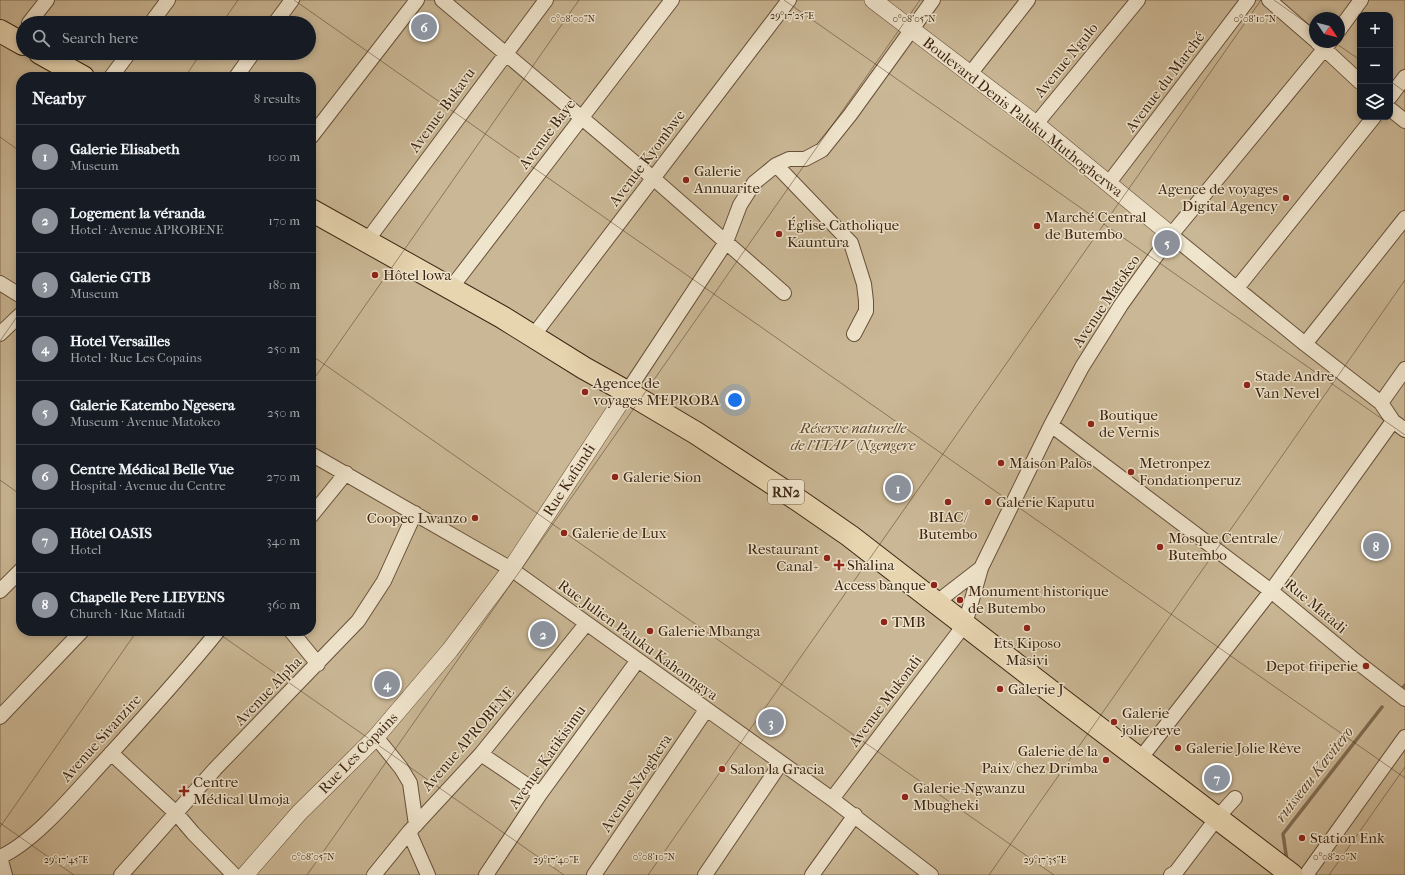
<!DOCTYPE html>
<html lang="en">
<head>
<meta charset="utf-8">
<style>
  :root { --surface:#171b24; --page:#242831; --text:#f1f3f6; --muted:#9ea1a6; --line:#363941; --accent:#8c9099 }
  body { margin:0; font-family:"IM FELL French Canon",serif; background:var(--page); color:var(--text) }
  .controls { position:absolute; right:12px; top:12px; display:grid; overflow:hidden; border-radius:8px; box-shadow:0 2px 6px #0003 }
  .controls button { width:36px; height:36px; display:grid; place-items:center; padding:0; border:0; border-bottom:1px solid var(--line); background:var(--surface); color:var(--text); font:20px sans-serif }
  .compass { position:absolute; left:1309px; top:12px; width:36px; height:36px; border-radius:50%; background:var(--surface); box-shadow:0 2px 6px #0003; rotate:125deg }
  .you { position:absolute; left:735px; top:400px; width:14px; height:14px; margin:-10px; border:3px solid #fff; border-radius:50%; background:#1a73e8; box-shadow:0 0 0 6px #1a73e833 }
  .badge { display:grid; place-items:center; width:26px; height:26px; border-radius:50%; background:var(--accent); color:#fff; font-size:13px; font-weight:700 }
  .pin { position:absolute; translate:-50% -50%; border:2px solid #fff; box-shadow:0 1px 4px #0006 }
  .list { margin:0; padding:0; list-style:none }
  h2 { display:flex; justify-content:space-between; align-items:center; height:52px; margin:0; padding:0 16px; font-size:17px }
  h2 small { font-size:13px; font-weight:400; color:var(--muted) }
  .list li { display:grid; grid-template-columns:26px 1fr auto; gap:12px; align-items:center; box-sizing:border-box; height:64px; padding:0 16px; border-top:1px solid var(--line) }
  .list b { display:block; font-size:15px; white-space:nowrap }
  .list p { margin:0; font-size:13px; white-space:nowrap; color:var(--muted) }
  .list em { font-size:13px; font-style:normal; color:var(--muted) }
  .icon { flex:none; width:22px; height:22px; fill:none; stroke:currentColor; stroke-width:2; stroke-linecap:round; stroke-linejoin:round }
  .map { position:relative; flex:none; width:1405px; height:875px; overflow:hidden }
  .search { position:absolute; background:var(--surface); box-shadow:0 2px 6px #0003; left:16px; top:16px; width:300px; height:44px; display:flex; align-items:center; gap:10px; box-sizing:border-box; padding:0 14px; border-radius:22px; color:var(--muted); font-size:15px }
  .panel { position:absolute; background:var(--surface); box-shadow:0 2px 6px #0003; left:16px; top:72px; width:300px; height:564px; border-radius:16px }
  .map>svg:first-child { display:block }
  .green { fill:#cab795; stroke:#846e54; fill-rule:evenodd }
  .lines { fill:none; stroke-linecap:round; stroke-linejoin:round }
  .stream { stroke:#806b51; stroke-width:3.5 }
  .minor-casing { stroke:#68513a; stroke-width:16 }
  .tertiary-casing { stroke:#68513a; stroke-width:18 }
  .trunk-casing { stroke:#3d2513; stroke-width:24 }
  .minor { stroke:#efe4cc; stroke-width:14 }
  .tertiary { stroke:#efe4cc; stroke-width:17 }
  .trunk { stroke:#e7d5b0; stroke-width:22 }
  .ticks { fill:none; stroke:#3d2513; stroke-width:1; stroke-opacity:0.45 }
  .poi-dot { fill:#8f2418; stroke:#efe4cc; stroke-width:1.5 }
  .labels { text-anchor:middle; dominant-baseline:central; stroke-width:3; stroke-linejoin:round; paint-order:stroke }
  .shield { fill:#efe4cc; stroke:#725e4a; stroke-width:1 }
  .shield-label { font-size:14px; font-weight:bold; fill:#3d2513 }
  .street-label { font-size:15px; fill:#3d2513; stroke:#efe4cc }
  .poi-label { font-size:15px; fill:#3d2513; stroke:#efe4cc; text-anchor:start }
  .park-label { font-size:15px; font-style:italic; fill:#604a34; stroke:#efe4cc }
  .water-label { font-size:16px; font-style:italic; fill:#5f4832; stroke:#efe4cc }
  .ticks-label { font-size:10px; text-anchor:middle; fill:#3d2513; stroke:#efe4cc; stroke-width:3; stroke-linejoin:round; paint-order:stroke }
</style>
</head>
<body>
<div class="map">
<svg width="1405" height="875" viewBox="0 0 1405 875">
  <rect width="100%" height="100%" fill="#e7d5b0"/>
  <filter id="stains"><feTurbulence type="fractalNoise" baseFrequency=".005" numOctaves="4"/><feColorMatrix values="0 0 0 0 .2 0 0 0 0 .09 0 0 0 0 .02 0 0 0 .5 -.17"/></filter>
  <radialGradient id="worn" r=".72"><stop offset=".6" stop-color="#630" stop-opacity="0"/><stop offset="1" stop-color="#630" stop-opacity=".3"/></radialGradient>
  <!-- green -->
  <path class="green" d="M 0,0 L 1405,0 L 1405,875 L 0,875 ZM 1360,15 L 1390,15 L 1390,117 L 1360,117 ZM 1315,18 L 1339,18 L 1339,42 L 1315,42 ZM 23,23 L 309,23 L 309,53 L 23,53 ZM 21,77 L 311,77 L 311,631 L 21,631 Z"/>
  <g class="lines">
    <!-- stream -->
    <path class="stream" d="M 1402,689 L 1405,685
      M 1287,861 L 1283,834 L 1382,707"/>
    <defs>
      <path id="minor" d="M 442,0 L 653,178 L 784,293
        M 1269,0 L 1315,40
        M 29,23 L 47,0
        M 151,23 L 168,0
        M 275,23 L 292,0
        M 1339,30 L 1361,0
        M 1317,42 L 1360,82
        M 970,74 L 1028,0
        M 111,77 L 129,53
        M 236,77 L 253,53
        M 1390,97 L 1405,77
        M 1390,109 L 1405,121
        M 1036,124 L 1138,0
        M 311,137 L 417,0
        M 776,165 L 851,243 L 864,284 L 866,301 L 866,311 L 854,334
        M 1108,184 L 1248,0
        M 1171,235 L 1305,344 L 1381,403 L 1393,421 L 1405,430
        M 366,242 L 546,0
        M 0,283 L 21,296
        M 451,288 L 672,0
        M 1237,288 L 1374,117
        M 0,334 L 21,314
        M 533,336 L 789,0
        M 1305,344 L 1405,218
        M 627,392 L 726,242 L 740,205 L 754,183 L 776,165 L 789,159 L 805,159 L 822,150 L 850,115 L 933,0
        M 1381,403 L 1405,369
        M 1051,425 L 1271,591 L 1352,658 L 1405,699
        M 311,454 L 511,569 L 832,799 L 931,875
        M 311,516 L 346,473
        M 0,591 L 21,570
        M 937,602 L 981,568
        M 291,631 L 318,664
        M 0,717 L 82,631
        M 376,737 L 401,768 L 410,783 L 416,825
        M 111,753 L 176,813 L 193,833 L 234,875
        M 481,754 L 540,794
        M 1140,759 L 1271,591 L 1393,421
        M 832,799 L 965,624 L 981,568 L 1051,425 L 1082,367 L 1121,305 L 1171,235 L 1330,42
        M 409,832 L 428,875
        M 0,857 C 36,841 77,790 104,761 C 143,718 182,676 218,631
        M 0,857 L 5,875
        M 121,875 L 215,769 L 358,621 L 384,581 L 415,513
        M 374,875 L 409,832 L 481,754 L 586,624
        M 486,875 L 540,794 L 638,660
        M 594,875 L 706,710
        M 705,875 L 781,763
        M 812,875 L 855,815
        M 1171,875 L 1176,872 L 1217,818 L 1235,798
        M 1306,875 L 1405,737"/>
      <path id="tertiary" d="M 873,0 L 1036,124 L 1171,235
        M 245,875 L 299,813 L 376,737 L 450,650 L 511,569 L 627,392"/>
      <path id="trunk" d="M 0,31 L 23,44
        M 40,53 L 83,77
        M 311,210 L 502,317 L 584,368 L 627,392 L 696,433 L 798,500 L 850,536 L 1066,703 L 1292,875"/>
    </defs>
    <!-- minor casing -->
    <use href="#minor" class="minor-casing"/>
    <!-- tertiary casing -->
    <use href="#tertiary" class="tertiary-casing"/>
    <!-- trunk casing -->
    <use href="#trunk" class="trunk-casing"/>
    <!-- minor -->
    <use href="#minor" class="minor"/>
    <!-- tertiary -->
    <use href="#tertiary" class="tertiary"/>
    <!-- trunk -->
    <use href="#trunk" class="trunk"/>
  </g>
  <!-- ticks -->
  <path class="ticks" d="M 294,0 L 1405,778M 784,0 L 1405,435M 1274,0 L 1315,29M 222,23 L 238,0M 1334,42 L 1360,60M 185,77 L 201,53M 1390,81 L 1405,92M 0,137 L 21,152M 0,341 L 21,311M 311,355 L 1054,875M 311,383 L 579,0M 0,480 L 21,495M 215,631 L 564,875M 0,823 L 74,875M 0,827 L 137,631M 307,875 L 920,0M 648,875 L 1261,0M 989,875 L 1405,280M 1329,875 L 1405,767"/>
  <!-- markers -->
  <g class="poi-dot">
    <circle cx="686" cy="180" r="4"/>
    <circle cx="1286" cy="198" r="4"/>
    <circle cx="1037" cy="226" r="4"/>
    <circle cx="779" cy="234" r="4"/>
    <circle cx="375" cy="275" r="4"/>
    <circle cx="1247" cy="385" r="4"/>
    <circle cx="585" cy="392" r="4"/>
    <circle cx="1091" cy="424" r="4"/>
    <circle cx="1001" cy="463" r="4"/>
    <circle cx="1131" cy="472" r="4"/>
    <circle cx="615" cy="477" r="4"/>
    <circle cx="948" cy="502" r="4"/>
    <circle cx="988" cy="502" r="4"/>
    <circle cx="475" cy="518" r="4"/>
    <circle cx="564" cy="533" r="4"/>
    <circle cx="1160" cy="547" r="4"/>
    <circle cx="827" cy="558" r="4"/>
    <path d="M837 559h4v4h4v4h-4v4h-4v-4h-4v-4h4z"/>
    <circle cx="934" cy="585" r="4"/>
    <circle cx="960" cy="600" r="4"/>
    <circle cx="884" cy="622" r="4"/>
    <circle cx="1027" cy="628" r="4"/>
    <circle cx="650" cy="631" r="4"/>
    <circle cx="1366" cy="666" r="4"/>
    <circle cx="1000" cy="689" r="4"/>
    <circle cx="1114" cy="722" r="4"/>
    <circle cx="1178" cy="748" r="4"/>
    <circle cx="1106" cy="760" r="4"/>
    <circle cx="722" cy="769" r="4"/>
    <path d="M182 785h4v4h4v4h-4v4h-4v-4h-4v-4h4z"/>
    <circle cx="905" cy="797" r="4"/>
    <circle cx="1302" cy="838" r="4"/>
  </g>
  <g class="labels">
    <!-- shield labels -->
    <rect class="shield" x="768" y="480" width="36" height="24" rx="3"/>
    <g class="shield-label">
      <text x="786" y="492">RN2</text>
    </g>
    <!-- street labels -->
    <g class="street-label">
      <text transform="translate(1066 60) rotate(-51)">Avenue Ngulo</text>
      <text transform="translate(1165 82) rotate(-53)">Avenue du Marché</text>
      <text transform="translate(442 110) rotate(-54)">Avenue Bukavu</text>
      <text transform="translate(1023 117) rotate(38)">Boulevard Denis Paluku Muthogherwa</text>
      <text transform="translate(547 134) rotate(-53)">Avenue Baye</text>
      <text transform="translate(647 158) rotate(-53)">Avenue Kyombwe</text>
      <text transform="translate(1106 301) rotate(-56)">Avenue Matokeo</text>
      <text transform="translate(569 480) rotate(-57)">Rue Kafundi</text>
      <text transform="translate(1316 606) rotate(40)">Rue Matadi</text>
      <text transform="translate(638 640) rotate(36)">Rue Julien Paluku Kahonngya</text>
      <text transform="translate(268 691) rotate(-46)">Avenue Alpha</text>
      <text transform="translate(885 701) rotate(-53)">Avenue Mukondi</text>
      <text transform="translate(101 738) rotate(-48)">Avenue Sivanzire</text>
      <text transform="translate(468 739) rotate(-49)">Avenue APROBENE</text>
      <text transform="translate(358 753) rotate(-46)">Rue Les Copains</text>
      <text transform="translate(547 757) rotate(-55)">Avenue Katikisimu</text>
      <text transform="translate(636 783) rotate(-56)">Avenue Nzoghera</text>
    </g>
    <!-- poi labels -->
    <g class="poi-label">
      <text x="694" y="171">Galerie<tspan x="694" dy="17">Annuarite</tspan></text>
      <text x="1278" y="189" text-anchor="end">Agence de voyages<tspan x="1278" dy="17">Digital Agency</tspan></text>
      <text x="1045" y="217">Marché Central<tspan x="1045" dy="17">de Butembo</tspan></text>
      <text x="787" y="225">Église Catholique<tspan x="787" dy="17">Kauntura</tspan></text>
      <text x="383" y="275">Hôtel lowa</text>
      <text x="1255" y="376">Stade Andre<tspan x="1255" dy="17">Van Nevel</tspan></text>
      <text x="593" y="383">Agence de<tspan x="593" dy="17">voyages MEPROBA</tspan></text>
      <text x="1099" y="415">Boutique<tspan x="1099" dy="17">de Vernis</tspan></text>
      <text x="1009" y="463">Maison Palos</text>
      <text x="1139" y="463">Metronpez<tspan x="1139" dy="17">Fondationperuz</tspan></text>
      <text x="623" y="477">Galerie Sion</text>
      <text x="996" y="502">Galerie Kaputu</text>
      <text x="948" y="517" text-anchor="middle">BIAC/<tspan x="948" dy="17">Butembo</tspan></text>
      <text x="467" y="518" text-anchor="end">Coopec Lwanzo</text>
      <text x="572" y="533">Galerie de Lux</text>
      <text x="1168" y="538">Mosque Centrale/<tspan x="1168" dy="17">Butembo</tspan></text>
      <text x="819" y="549" text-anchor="end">Restaurant<tspan x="819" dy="17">Canal+</tspan></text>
      <text x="847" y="565">Shalina</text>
      <text x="926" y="585" text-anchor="end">Access banque</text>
      <text x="968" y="591">Monument historique<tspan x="968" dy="17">de Butembo</tspan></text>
      <text x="892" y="622">TMB</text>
      <text x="658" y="631">Galerie Mbanga</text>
      <text x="1027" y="643" text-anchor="middle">Ets Kiposo<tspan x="1027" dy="17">Masivi</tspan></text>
      <text x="1358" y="666" text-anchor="end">Depot friperie</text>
      <text x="1008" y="689">Galerie J</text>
      <text x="1122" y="713">Galerie<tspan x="1122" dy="17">jolie reve</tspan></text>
      <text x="1186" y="748">Galerie Jolie Rêve</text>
      <text x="1098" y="751" text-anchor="end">Galerie de la<tspan x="1098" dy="17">Paix/ chez Drimba</tspan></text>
      <text x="730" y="769">Salon la Gracia</text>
      <text x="193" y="782">Centre<tspan x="193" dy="17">Médical Umoja</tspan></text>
      <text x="913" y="788">Galerie-Ngwanzu<tspan x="913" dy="17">Mbugheki</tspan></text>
      <text x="1310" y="838">Station Enk</text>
    </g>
    <!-- park labels -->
    <g class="park-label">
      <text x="853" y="428">Réserve naturelle<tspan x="853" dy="17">de l'ITAV (Ngengere</tspan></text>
    </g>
    <!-- water labels -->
    <g class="water-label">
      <text transform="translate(1314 774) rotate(-52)">ruisseau Kavitero</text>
    </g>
  </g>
  <g class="ticks-label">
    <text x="792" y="19">29°17'25"E</text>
    <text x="573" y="22">0°08'00"N</text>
    <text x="914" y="22">0°08'05"N</text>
    <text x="1255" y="22">0°08'10"N</text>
    <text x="313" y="860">0°08'05"N</text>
    <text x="654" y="860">0°08'10"N</text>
    <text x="1335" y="860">0°08'20"N</text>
    <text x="66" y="863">29°17'45"E</text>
    <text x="556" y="863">29°17'40"E</text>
    <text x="1045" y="863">29°17'35"E</text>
  </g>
  <rect width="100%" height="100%" filter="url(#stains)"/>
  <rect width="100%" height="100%" fill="url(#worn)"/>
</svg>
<div class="controls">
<button>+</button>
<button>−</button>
<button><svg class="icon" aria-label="layers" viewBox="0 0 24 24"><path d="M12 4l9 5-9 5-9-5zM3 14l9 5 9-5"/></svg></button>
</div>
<svg class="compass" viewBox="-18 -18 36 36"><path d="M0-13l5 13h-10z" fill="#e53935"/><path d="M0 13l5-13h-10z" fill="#9ea1a6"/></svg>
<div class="you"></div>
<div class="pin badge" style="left:898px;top:488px">1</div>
<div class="pin badge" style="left:543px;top:634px">2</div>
<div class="pin badge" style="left:771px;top:722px">3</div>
<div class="pin badge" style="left:387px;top:684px">4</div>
<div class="pin badge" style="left:1167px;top:243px">5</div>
<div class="pin badge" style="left:424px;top:27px">6</div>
<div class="pin badge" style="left:1217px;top:778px">7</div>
<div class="pin badge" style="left:1376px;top:546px">8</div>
<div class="search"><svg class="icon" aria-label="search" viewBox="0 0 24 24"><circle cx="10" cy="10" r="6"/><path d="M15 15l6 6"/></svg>Search here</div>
<section class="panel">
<h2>Nearby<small>8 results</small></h2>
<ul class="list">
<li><span class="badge">1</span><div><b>Galerie Elisabeth</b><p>Museum</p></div><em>100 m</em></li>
<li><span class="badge">2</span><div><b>Logement la véranda</b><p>Hotel · Avenue APROBENE</p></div><em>170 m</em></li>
<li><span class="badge">3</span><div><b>Galerie GTB</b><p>Museum</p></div><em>180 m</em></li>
<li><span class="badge">4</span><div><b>Hotel Versailles</b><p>Hotel · Rue Les Copains</p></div><em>250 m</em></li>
<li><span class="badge">5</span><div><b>Galerie Katembo Ngesera</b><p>Museum · Avenue Matokeo</p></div><em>250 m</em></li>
<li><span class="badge">6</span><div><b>Centre Médical Belle Vue</b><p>Hospital · Avenue du Centre</p></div><em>270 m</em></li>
<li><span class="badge">7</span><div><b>Hôtel OASIS</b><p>Hotel</p></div><em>340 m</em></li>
<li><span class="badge">8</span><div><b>Chapelle Pere LIEVENS</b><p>Church · Rue Matadi</p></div><em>360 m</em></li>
</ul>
</section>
</div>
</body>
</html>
